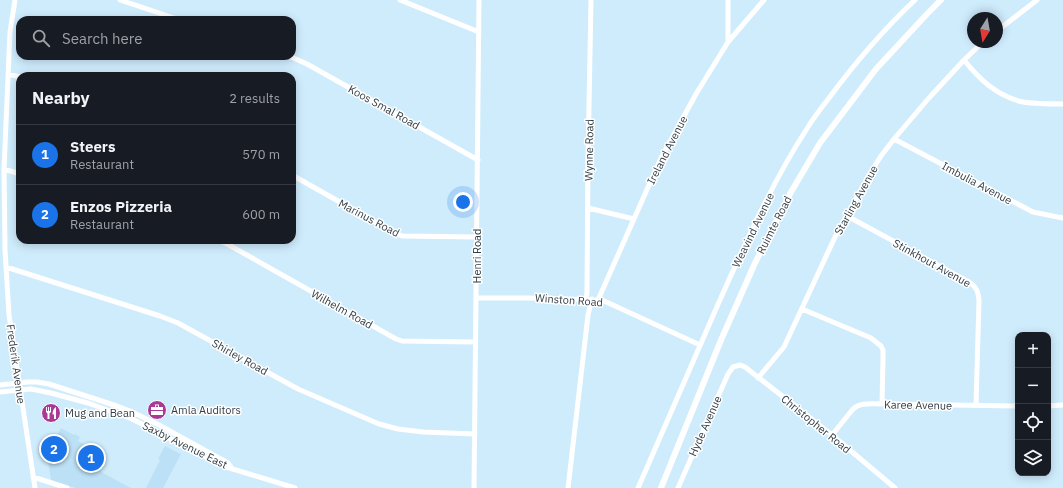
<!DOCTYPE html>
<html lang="en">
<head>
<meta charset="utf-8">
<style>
  :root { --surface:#171b24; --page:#20242c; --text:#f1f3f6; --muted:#9ea1a6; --line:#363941; --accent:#1a73e8 }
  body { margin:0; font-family:"IBM Plex Sans",sans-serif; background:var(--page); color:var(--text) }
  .controls { position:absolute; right:12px; bottom:12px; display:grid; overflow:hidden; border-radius:8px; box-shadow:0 2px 10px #0003 }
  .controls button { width:36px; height:36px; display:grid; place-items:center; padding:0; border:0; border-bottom:1px solid var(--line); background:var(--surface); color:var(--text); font:20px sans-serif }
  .compass { position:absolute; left:967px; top:12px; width:36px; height:36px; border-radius:50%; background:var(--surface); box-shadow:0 2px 10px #0003; rotate:191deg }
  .you { position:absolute; left:463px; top:202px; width:14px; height:14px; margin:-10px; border:3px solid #fff; border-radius:50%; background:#1a73e8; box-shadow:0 0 0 6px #1a73e833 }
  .badge { display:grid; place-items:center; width:26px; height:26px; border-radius:50%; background:var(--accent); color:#fff; font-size:13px; font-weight:700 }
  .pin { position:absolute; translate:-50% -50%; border:2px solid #fff; box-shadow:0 1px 4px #0006 }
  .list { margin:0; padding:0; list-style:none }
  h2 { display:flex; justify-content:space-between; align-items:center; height:52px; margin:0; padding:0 16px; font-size:17px }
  h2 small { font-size:13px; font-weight:400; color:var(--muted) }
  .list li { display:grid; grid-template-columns:26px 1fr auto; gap:12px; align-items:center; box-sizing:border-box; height:60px; padding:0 16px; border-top:1px solid var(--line) }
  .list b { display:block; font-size:15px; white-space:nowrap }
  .list p { margin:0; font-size:13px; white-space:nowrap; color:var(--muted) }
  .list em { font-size:13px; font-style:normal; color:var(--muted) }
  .icon { flex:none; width:22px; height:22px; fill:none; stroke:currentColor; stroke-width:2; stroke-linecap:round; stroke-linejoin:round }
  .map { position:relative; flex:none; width:1063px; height:488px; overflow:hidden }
  .search { position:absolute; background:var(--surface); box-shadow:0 2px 10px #0003; left:16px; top:16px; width:280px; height:44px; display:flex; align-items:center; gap:10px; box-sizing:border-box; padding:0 14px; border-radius:12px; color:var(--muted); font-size:15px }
  .panel { position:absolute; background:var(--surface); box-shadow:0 2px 10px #0003; left:16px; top:72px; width:280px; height:172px; border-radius:12px }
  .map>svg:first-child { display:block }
  .built { fill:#bce0f5 }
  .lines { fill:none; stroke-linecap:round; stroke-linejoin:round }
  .minor { stroke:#fff; stroke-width:5 }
  .major { stroke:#fff; stroke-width:6 }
  .labels { text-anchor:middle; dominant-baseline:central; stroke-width:3; stroke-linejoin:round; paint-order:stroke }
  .street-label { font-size:11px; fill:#313d44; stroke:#fff }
  .poi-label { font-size:11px; fill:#313d44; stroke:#fff; text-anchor:start }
</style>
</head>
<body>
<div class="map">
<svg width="1063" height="488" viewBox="0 0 1063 488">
  <rect width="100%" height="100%" fill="#cfecfd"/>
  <!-- built -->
  <path class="built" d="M 61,428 L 74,435 L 75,434 L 80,437 L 78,441 L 98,452 L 101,472 L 131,488 L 76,488 L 51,480 L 47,454 Z
    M 165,446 L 181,454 L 163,488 L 146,488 L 160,460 L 158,459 Z"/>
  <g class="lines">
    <!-- minor -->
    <path class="minor" d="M 15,0 L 10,32 L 4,169 L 5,250 L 9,315 L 35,488
      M 120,0 L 180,20
      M 400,0 L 479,32
      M 997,31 L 1037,0
      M 728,42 L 764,0
      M 289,56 L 307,64 L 478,160
      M 964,60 C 980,80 997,96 1023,102 C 1036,104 1050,104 1063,104
      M 8,74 L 20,77
      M 894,139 L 1033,212 L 1063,218
      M 4,169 L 20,174
      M 292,175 L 391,231 L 402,236 L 477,237
      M 588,208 L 634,219
      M 847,216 L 969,282 C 977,287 978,292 979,300 L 976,405
      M 218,240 L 229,245 L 396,339 L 402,341 L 475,342
      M 6,267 L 160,316 L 178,323 L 298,389 L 379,424 L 398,429 L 423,432 L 475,434
      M 476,298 L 528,298 L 602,300 L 700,345
      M 586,299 L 587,292 L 588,159 L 591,0
      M 598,300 L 661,158 L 696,94 L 728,42 L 728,0
      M 802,309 L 871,338 L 881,346 L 883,350 L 883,358 L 882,404
      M 758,378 L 784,347 L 835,237 L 869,175 L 881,156 L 894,139 L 928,99 L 964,60 L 983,42
      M 0,385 L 28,382 L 37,382 L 49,384 L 117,406 L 130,411 L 159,425 L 228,463 L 231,467
      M 0,392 L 31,389 L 51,393 L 88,403 L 132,419 L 223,466 L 295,488
      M 1048,406 L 1063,405
      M 832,435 L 853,409 C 860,402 872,404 882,404 L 1018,406
      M 33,477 L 67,488
      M 474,488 L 479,0
      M 568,488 L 588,315 L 592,299
      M 638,488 C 665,426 692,364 719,302 C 746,242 772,182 808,127 C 814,117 822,107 829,98 C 855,63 883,30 915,0
      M 678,488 L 728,374 L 733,367 L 740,365 L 745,367 L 832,435 L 895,488"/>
    <!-- major -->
    <path class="major" d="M 661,488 L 721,340 L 755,263 L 791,192 L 820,143 L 876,69 L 927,14 L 941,0"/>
  </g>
  <!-- icons -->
  <defs>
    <symbol id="office-disc" viewBox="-11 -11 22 22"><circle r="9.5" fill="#a93996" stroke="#fff"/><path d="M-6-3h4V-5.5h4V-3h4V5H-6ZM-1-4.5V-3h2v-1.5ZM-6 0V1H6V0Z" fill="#fff"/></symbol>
    <symbol id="restaurant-disc" viewBox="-11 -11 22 22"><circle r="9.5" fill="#a93996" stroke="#fff"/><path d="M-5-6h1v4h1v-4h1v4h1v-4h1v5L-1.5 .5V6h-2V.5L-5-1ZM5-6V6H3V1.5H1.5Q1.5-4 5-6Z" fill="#fff"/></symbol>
  </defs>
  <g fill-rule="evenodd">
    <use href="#office-disc" x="146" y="399" width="22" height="22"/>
    <use href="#restaurant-disc" x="40" y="402" width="22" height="22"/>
  </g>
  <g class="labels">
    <!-- street labels -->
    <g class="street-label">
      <text transform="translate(384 107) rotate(29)">Koos Smal Road</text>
      <text transform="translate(589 150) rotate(-89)">Wynne Road</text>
      <text transform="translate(667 150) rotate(-63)">Ireland Avenue</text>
      <text transform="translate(977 183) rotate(28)">Imbulia Avenue</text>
      <text transform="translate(856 200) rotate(-61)">Starling Avenue</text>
      <text transform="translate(369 218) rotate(28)">Marinus Road</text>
      <text transform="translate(774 225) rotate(-63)">Ruimte Road</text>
      <text transform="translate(753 230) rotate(-64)">Weavind Avenue</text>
      <text transform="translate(477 256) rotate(-90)">Henri Road</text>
      <text transform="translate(932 263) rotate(29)">Stinkhout Avenue</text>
      <text transform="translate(569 300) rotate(4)">Winston Road</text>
      <text transform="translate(342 309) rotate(29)">Wilhelm Road</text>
      <text transform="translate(240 357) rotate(29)">Shirley Road</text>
      <text transform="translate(16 364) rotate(82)">Frederik Avenue</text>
      <text transform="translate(918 405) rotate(1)">Karee Avenue</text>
      <text transform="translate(816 424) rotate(39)">Christopher Road</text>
      <text transform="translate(705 426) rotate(-66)">Hyde Avenue</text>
      <text transform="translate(185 445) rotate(26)">Saxby Avenue East</text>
    </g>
    <!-- poi labels -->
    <g class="poi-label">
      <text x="171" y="410">Amla Auditors</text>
      <text x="65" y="413">Mug and Bean</text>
    </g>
  </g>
</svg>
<div class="controls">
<button>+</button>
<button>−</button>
<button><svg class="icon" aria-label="locate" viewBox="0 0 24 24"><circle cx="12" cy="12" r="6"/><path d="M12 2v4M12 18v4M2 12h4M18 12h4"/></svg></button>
<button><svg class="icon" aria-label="layers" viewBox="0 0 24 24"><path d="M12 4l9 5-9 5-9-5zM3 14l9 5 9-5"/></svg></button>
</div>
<svg class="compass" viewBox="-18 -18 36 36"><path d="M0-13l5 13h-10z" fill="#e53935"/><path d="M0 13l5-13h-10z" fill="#9ea1a6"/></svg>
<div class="you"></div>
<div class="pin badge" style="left:91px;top:458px">1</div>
<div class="pin badge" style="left:54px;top:449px">2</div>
<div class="search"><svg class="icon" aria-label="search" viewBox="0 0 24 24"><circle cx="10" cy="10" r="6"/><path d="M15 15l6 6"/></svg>Search here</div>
<section class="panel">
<h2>Nearby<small>2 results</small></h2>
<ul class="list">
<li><span class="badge">1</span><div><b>Steers</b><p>Restaurant</p></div><em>570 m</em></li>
<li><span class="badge">2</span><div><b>Enzos Pizzeria</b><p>Restaurant</p></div><em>600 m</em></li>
</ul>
</section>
</div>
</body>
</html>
